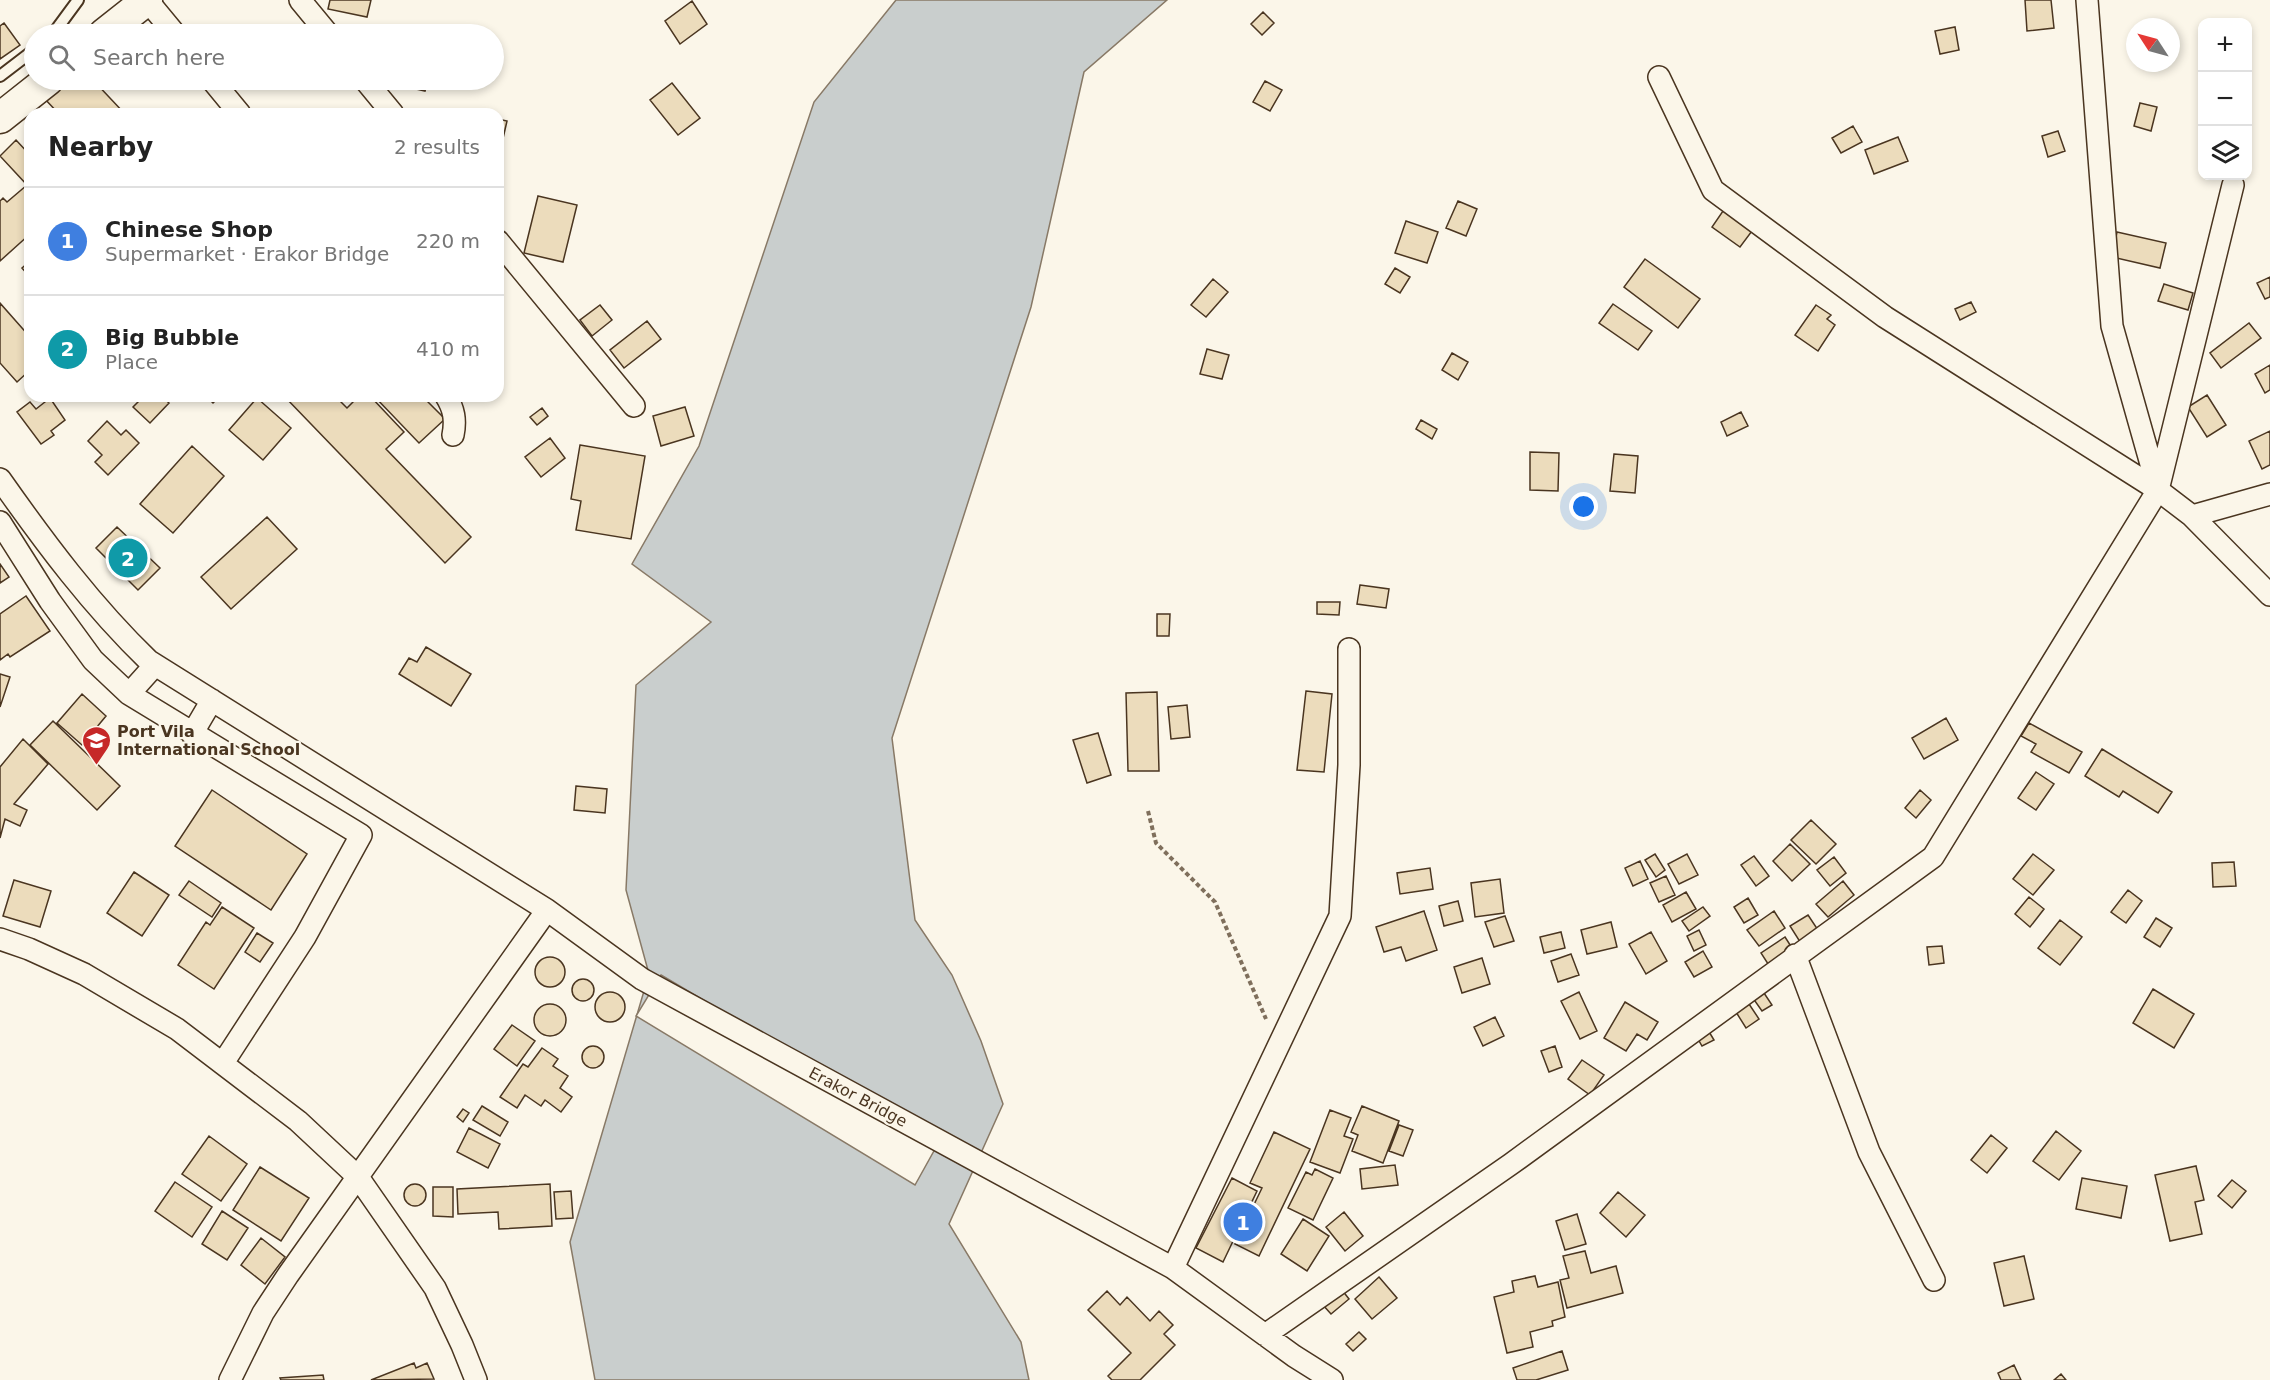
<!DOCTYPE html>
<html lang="en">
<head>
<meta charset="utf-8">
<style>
  :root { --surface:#fff; --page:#f2f2f2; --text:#222; --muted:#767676; --line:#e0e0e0; --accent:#c62828 }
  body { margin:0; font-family:"DejaVu Sans",sans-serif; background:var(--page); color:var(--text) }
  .controls { position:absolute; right:18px; top:18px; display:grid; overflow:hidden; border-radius:12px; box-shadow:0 3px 9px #0003 }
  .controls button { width:54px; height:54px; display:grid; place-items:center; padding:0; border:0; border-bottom:2px solid var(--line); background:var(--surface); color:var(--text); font:30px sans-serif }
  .compass { position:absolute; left:2126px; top:18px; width:54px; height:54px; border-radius:50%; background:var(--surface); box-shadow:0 3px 9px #0003; rotate:306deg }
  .you { position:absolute; left:1584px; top:507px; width:21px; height:21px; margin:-15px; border:4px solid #fff; border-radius:50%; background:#1a73e8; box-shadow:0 0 0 9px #1a73e833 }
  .badge { display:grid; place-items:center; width:39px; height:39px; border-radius:50%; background:var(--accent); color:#fff; font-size:20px; font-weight:700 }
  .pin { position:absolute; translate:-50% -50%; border:3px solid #fff; box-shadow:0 2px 6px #0006 }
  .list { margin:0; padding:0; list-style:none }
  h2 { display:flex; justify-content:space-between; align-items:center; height:78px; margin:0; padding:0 24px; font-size:26px }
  h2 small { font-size:20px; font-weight:400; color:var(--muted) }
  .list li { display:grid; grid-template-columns:39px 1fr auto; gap:18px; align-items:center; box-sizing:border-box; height:108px; padding:0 24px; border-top:2px solid var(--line) }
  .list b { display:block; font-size:22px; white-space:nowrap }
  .list p { margin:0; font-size:20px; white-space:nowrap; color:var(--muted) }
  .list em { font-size:20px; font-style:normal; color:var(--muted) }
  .icon { flex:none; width:33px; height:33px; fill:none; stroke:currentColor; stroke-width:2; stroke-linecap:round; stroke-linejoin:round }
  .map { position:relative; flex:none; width:2270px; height:1380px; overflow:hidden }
  .search { position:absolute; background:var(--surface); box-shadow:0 3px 9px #0003; left:24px; top:24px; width:480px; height:66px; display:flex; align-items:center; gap:15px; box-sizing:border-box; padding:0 21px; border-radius:33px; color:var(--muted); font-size:22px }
  .panel { position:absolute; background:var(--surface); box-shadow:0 3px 9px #0003; left:24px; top:108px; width:480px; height:294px; border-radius:18px }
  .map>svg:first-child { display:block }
  .water { fill:#c9cecd; stroke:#887966; stroke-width:1.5 }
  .pier { fill:#fbf6e9; stroke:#887966; stroke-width:1.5 }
  .building { fill:#ecdcbc; stroke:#4a3520; stroke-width:1.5 }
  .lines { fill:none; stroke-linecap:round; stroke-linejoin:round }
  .lane-casing { stroke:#4a3520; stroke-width:14 }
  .street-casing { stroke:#4a3520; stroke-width:24 }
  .secondary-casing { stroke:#4a3520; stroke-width:33 }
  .path { stroke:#7f6f5c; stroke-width:4; stroke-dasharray:4.5 3; stroke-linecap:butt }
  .lane { stroke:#fbf6e9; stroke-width:10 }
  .street { stroke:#fbf6e9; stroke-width:21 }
  .secondary { stroke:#fbf6e9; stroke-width:30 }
  .labels { text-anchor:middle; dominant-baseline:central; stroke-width:4.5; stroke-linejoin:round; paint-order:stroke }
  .poi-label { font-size:16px; font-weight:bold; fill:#4a3520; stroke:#fbf6e9; text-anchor:start }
  .street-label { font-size:16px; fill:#4a3520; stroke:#fbf6e9 }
</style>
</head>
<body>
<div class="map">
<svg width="2270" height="1380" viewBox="0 0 2270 1380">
  <rect width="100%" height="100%" fill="#fbf6e9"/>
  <!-- water -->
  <path class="water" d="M 896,0 L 1167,0 L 1084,72 L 1031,307 L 892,738 L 915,920 L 952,975 L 981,1041 L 1003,1104 L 949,1224 L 1021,1342 L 1029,1380 L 595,1380 L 570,1242 L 649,974 L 626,890 L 636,685 L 711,622 L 632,564 L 699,446 L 814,102 Z"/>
  <!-- pier -->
  <path class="pier" d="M 661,975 L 940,1140 L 915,1185 L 636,1016 Z"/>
  <!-- building -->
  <path class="building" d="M 330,0 L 371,0 L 367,17 L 328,9 Z
    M 2025,0 L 2051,0 L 2054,28 L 2027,31 Z
    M 692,1 L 707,24 L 680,44 L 665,21 Z
    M 1263,12 L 1274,23 L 1262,35 L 1251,24 Z
    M 4,23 L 20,45 L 0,59 L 0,26 Z
    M 400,25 L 439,34 L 398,34 Z
    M 1955,27 L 1959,50 L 1940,54 L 1935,31 Z
    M 64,80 L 93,80 L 125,114 L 59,114 L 44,98 Z
    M 387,80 L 428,80 L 425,91 L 386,82 Z
    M 1265,81 L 1282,90 L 1270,111 L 1253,102 Z
    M 672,83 L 700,118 L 678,135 L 650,100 Z
    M 2140,103 L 2157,107 L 2151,131 L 2134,126 Z
    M 498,119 L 507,121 L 498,160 Z
    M 1853,126 L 1862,142 L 1841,153 L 1832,138 Z
    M 2058,131 L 2065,151 L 2048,157 L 2042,136 Z
    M 1898,137 L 1908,161 L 1874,174 L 1865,150 Z
    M 16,140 L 30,155 L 30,234 L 0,261 L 0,201 L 3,198 L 7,202 L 27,185 L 0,156 Z
    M 538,196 L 577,205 L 563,262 L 524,253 Z
    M 1458,201 L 1477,209 L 1466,236 L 1446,228 Z
    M 1723,211 L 1752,231 L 1740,247 L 1712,227 Z
    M 1406,221 L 1438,232 L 1427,263 L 1395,253 Z
    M 2117,232 L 2166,243 L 2160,268 L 2112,257 Z
    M 1645,259 L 1700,299 L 1678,328 L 1624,287 Z
    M 30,261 L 30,277 L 22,268 Z
    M 1395,268 L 1410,277 L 1400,293 L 1385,284 Z
    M 2270,277 L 2270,297 L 2265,299 L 2257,283 Z
    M 1213,279 L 1228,292 L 1206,317 L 1191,305 Z
    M 2164,284 L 2193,293 L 2188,310 L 2158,301 Z
    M 1971,302 L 1976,312 L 1960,320 L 1955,309 Z
    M 0,303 L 30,337 L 30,370 L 17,382 L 0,363 Z
    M 1613,304 L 1652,331 L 1638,350 L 1599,323 Z
    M 600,305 L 612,320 L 592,336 L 580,320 Z
    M 1816,305 L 1831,315 L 1827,319 L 1835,325 L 1818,351 L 1795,335 Z
    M 647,321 L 661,339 L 624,368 L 610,350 Z
    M 2249,323 L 2261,338 L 2221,368 L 2210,353 Z
    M 1207,349 L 1229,355 L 1222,379 L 1200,374 Z
    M 1452,353 L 1468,362 L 1458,380 L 1442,370 Z
    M 2270,365 L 2270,390 L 2265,393 L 2255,374 Z
    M 2207,395 L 2226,425 L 2207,437 L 2188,407 Z
    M 144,396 L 161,396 L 169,403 L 150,423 L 133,407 Z
    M 206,396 L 220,396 L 213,403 Z
    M 284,396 L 335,396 L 347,408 L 359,396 L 370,396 L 404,432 L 386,449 L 471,537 L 445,563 Z
    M 374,396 L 422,396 L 445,419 L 419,443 Z
    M 50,398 L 65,420 L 51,431 L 54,435 L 41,444 L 17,412 L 30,402 L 36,409 Z
    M 257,398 L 291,428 L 263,460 L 229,430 Z
    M 685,407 L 694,436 L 661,446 L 653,416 Z
    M 542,408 L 548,416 L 537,425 L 530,417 Z
    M 1741,412 L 1748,426 L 1727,436 L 1721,422 Z
    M 1421,420 L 1437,429 L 1432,439 L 1416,429 Z
    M 107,421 L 121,435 L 126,430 L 139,443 L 108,475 L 95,462 L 102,455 L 88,441 Z
    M 2270,431 L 2270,465 L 2262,469 L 2249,441 Z
    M 550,438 L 565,458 L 541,477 L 525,457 Z
    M 580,445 L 645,456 L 631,539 L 576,530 L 581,501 L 571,499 Z
    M 192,446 L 224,476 L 173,533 L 140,504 Z
    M 1530,452 L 1559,453 L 1558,491 L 1530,490 Z
    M 1614,454 L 1638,456 L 1635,493 L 1610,491 Z
    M 267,517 L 297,549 L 231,609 L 201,577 Z
    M 117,527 L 160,568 L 138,590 L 96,548 Z
    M 0,564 L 9,577 L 0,583 Z
    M 1360,585 L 1389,589 L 1386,608 L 1357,604 Z
    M 26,596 L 50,631 L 10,657 L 8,654 L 0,660 L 0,614 Z
    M 1317,602 L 1340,602 L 1339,615 L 1317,614 Z
    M 1157,614 L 1170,614 L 1169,636 L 1157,636 Z
    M 426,647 L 471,674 L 451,706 L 399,674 L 409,658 L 417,662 Z
    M 0,674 L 10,677 L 0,707 Z
    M 1306,691 L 1332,694 L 1324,772 L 1297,770 Z
    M 1157,692 L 1159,771 L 1128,771 L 1126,693 Z
    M 82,694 L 106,716 L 82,745 L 57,723 Z
    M 1187,705 L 1190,737 L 1171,739 L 1168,707 Z
    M 1946,718 L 1958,740 L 1924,759 L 1912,738 Z
    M 53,721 L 120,786 L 97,810 L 30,745 Z
    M 2029,723 L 2082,752 L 2069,773 L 2031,752 L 2036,744 L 2021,736 Z
    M 1098,733 L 1111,775 L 1087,783 L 1073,740 Z
    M 23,739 L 48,764 L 14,804 L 27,810 L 20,826 L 5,819 L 0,838 L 0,767 Z
    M 2102,749 L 2172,792 L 2158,813 L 2123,791 L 2119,797 L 2085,776 Z
    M 2036,772 L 2054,784 L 2036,810 L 2018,798 Z
    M 576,786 L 607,789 L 605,813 L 574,810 Z
    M 212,790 L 307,854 L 271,910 L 175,846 Z
    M 1920,790 L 1931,800 L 1916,818 L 1905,808 Z
    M 1811,820 L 1836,844 L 1816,864 L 1791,840 Z
    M 1790,844 L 1810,864 L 1792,881 L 1773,861 Z
    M 1655,854 L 1665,870 L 1656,877 L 1645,860 Z
    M 1687,854 L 1698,875 L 1679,884 L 1668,864 Z
    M 2033,854 L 2054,870 L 2033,895 L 2013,879 Z
    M 1754,856 L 1769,876 L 1756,886 L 1741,865 Z
    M 1834,857 L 1846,873 L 1830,886 L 1817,870 Z
    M 1640,861 L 1648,879 L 1633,886 L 1625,868 Z
    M 2234,862 L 2236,886 L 2213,887 L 2212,863 Z
    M 1430,868 L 1433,889 L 1400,894 L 1397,873 Z
    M 134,872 L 169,895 L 142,936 L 107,913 Z
    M 1666,876 L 1675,895 L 1659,902 L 1650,883 Z
    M 1500,879 L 1504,913 L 1475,917 L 1471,883 Z
    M 14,880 L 51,891 L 40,927 L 3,916 Z
    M 189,881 L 221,903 L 212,917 L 179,895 Z
    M 1843,881 L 1854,895 L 1828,917 L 1816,904 Z
    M 2128,890 L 2142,901 L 2126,923 L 2111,912 Z
    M 1686,892 L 1696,909 L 1672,922 L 1663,905 Z
    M 2029,897 L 2044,909 L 2030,927 L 2015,914 Z
    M 1748,898 L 1758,915 L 1744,923 L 1734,907 Z
    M 1458,901 L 1463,921 L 1444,926 L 1439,906 Z
    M 222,907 L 254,928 L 214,989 L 178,965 L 206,922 L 210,925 Z
    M 1703,907 L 1710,916 L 1689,931 L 1682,921 Z
    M 1424,911 L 1437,950 L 1406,961 L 1401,947 L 1384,952 L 1376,927 Z
    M 1774,911 L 1785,928 L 1759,946 L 1747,930 Z
    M 1808,915 L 1820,933 L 1802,945 L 1790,926 Z
    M 1505,916 L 1514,941 L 1494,947 L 1485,922 Z
    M 2156,918 L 2172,928 L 2160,947 L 2144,937 Z
    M 2060,920 L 2082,937 L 2060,965 L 2038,948 Z
    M 1611,922 L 1617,947 L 1587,954 L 1581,930 Z
    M 1699,930 L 1706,945 L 1694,951 L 1687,936 Z
    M 1561,932 L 1565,948 L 1544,953 L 1540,937 Z
    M 1651,932 L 1667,961 L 1646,974 L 1629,944 Z
    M 257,933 L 273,943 L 260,962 L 245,952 Z
    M 1785,937 L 1794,951 L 1770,967 L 1761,953 Z
    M 1942,946 L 1944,963 L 1929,965 L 1927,947 Z
    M 1703,951 L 1712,967 L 1694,977 L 1685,962 Z
    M 1571,954 L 1579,975 L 1558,982 L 1551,961 Z
    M535 972a15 15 0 1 1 30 0a15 15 0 1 1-30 0Z
    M 1482,958 L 1490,984 L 1462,993 L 1454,967 Z
    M572 990a11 11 0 1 1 22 0a11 11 0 1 1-22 0Z
    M 1760,987 L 1772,1005 L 1762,1011 L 1750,994 Z
    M 2153,989 L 2194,1014 L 2174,1048 L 2133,1023 Z
    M595 1007a15 15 0 1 1 30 0a15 15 0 1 1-30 0Z
    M 1579,992 L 1597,1031 L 1580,1039 L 1561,1001 Z
    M 1625,1002 L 1658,1022 L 1647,1040 L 1637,1034 L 1626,1051 L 1604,1038 Z
    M 1749,1004 L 1759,1019 L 1746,1028 L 1736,1012 Z
    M534 1020a16 16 0 1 1 32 0a16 16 0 1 1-32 0Z
    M 1495,1017 L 1504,1036 L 1483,1046 L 1474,1027 Z
    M 512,1025 L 535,1041 L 517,1066 L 494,1049 Z
    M 1705,1025 L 1714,1040 L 1702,1046 L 1694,1032 Z
    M 1555,1046 L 1562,1067 L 1549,1072 L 1541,1051 Z
    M582 1057a11 11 0 1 1 22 0a11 11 0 1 1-22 0Z
    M 542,1048 L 558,1059 L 553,1066 L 568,1076 L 560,1088 L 572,1097 L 561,1112 L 545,1100 L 541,1106 L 525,1095 L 517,1108 L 500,1097 L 523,1064 L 528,1067 Z
    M 1582,1060 L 1604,1075 L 1590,1095 L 1568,1079 Z
    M 482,1106 L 508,1122 L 500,1136 L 473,1120 Z
    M 1362,1106 L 1399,1121 L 1383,1163 L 1352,1151 L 1358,1135 L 1351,1132 Z
    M 463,1109 L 469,1113 L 463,1122 L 457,1117 Z
    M 1330,1110 L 1351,1118 L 1344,1136 L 1353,1139 L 1340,1173 L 1310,1162 Z
    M 1399,1125 L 1413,1130 L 1403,1156 L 1389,1151 Z
    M 469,1128 L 500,1144 L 488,1168 L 457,1152 Z
    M 2056,1131 L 2081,1151 L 2059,1180 L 2033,1161 Z
    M 1274,1132 L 1310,1149 L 1259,1256 L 1235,1244 L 1262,1188 L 1250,1183 Z
    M 1991,1135 L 2007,1148 L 1987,1173 L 1971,1160 Z
    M 209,1136 L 247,1164 L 221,1201 L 182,1174 Z
    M 1395,1165 L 1398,1185 L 1362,1189 L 1360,1169 Z
    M 2196,1166 L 2204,1200 L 2195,1202 L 2202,1234 L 2170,1241 L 2155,1175 Z
    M 260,1167 L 309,1198 L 281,1241 L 233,1210 Z
    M 1315,1169 L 1333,1178 L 1313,1220 L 1288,1208 L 1306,1172 L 1312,1175 Z
    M 1232,1178 L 1257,1191 L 1223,1262 L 1196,1248 Z
    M 2082,1178 L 2127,1186 L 2121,1218 L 2076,1209 Z
    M 2232,1180 L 2246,1191 L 2232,1208 L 2218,1196 Z
    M 175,1182 L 212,1207 L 192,1237 L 155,1211 Z
    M404 1195a11 11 0 1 1 22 0a11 11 0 1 1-22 0Z
    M 550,1184 L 552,1226 L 499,1229 L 498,1212 L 458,1214 L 457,1189 Z
    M 433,1187 L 453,1187 L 453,1217 L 433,1216 Z
    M 571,1191 L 573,1218 L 556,1219 L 554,1192 Z
    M 1618,1192 L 1645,1215 L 1626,1237 L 1600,1213 Z
    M 222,1211 L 248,1228 L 227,1260 L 202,1244 Z
    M 1344,1212 L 1363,1236 L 1345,1251 L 1326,1227 Z
    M 1577,1214 L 1586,1244 L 1565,1250 L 1556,1221 Z
    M 1303,1219 L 1329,1236 L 1307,1271 L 1281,1254 Z
    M 261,1238 L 285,1257 L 265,1284 L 241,1265 Z
    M 1585,1251 L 1591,1273 L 1616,1266 L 1623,1293 L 1567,1308 L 1560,1280 L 1569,1278 L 1563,1256 Z
    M 2024,1256 L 2034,1299 L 2004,1306 L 1994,1263 Z
    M 1535,1276 L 1538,1287 L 1558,1282 L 1565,1317 L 1552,1321 L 1553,1326 L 1530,1332 L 1533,1347 L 1507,1353 L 1494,1297 L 1514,1292 L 1512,1281 Z
    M 1379,1277 L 1397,1298 L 1372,1319 L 1355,1299 Z
    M 1342,1290 L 1349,1299 L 1331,1314 L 1323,1305 Z
    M 1107,1291 L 1120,1305 L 1127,1297 L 1150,1321 L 1159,1311 L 1173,1325 L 1164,1334 L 1175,1345 L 1140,1380 L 1112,1380 L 1108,1376 L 1131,1353 L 1088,1310 Z
    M 1359,1332 L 1366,1339 L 1353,1351 L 1346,1344 Z
    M 1562,1351 L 1568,1370 L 1536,1380 L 1517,1380 L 1513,1368 Z
    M 414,1363 L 416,1368 L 427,1363 L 434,1379 L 371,1380 Z
    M 2014,1365 L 2021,1380 L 2001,1380 L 1998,1373 Z
    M 2061,1374 L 2066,1380 L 2054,1380 Z
    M 323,1375 L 324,1380 L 281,1380 L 280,1378 Z"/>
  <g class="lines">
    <defs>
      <path id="lane" d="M 53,34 L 78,0
        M 0,76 L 34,50"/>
      <path id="street" d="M 147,0 L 175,34
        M 300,0 L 328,34
        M 2087,0 L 2112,326 L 2158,489
        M 1659,77 L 1713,190 L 1885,317 L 2158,490 L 2192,516 L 2270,595
        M 212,80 L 240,114
        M 365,80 L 393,114
        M 498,241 L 634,406
        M 446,396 C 454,409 456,420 453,435
        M 0,479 C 45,543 92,606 149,661 L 547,910 L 642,979 L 1173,1268 L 1294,1356 L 1332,1380
        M 2192,516 L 2270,494
        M 0,522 L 50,601 L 93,660 L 129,694 L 361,835 L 305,937 L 223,1063
        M 129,694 L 155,665
        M 192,734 L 212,700
        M 0,939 L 29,949 L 84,974 L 177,1029 L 298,1121 L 358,1177 L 435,1288 L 462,1345 L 476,1380
        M 1795,955 L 1869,1152 L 1934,1280
        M 1173,1268 L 1340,916 L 1349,765 L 1349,649
        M 1265,1335 L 1511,1164 L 1933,857 L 2158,490 L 2233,185
        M 230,1380 L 263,1313 L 288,1275 L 547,910"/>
      <path id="secondary" d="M 104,34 L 147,0
        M 0,118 L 48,80"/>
    </defs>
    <!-- lane casing -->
    <use href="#lane" class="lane-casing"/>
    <!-- street casing -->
    <use href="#street" class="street-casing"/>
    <!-- secondary casing -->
    <use href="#secondary" class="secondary-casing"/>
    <!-- path -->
    <path class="path" d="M 1148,811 L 1156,843 L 1215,902 L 1266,1019"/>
    <!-- lane -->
    <use href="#lane" class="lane"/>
    <!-- street -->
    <use href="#street" class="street"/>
    <!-- secondary -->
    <use href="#secondary" class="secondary"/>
  </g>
  <!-- icons -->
  <defs>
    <symbol id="school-pin" viewBox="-11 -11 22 30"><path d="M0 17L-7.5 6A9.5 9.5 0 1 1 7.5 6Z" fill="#c62828" stroke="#fbf6e9"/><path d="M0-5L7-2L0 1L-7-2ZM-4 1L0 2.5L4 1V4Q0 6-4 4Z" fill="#fff"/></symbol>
  </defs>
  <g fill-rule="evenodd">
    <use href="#school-pin" x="80" y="724" width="33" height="45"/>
  </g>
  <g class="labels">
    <!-- poi labels -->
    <g class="poi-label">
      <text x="117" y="731">Port Vila<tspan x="117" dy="18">International School</tspan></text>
    </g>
    <!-- street labels -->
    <g class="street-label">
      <text transform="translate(858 1097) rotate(28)">Erakor Bridge</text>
    </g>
  </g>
</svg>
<div class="controls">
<button>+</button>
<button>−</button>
<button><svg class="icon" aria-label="layers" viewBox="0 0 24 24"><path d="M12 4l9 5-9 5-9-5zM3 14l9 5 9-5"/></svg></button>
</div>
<svg class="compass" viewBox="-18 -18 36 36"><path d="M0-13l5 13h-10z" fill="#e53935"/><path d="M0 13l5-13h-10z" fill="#767676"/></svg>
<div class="you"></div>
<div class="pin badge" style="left:1243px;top:1222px;background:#3f7fe0">1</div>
<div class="pin badge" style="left:128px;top:558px;background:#0f9aa8">2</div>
<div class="search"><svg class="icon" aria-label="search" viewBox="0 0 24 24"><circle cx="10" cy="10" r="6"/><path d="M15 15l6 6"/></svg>Search here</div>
<section class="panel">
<h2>Nearby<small>2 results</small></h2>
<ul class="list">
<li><span class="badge" style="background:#3f7fe0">1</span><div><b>Chinese Shop</b><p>Supermarket · Erakor Bridge</p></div><em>220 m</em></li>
<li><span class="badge" style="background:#0f9aa8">2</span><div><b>Big Bubble</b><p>Place</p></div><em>410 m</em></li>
</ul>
</section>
</div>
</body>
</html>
